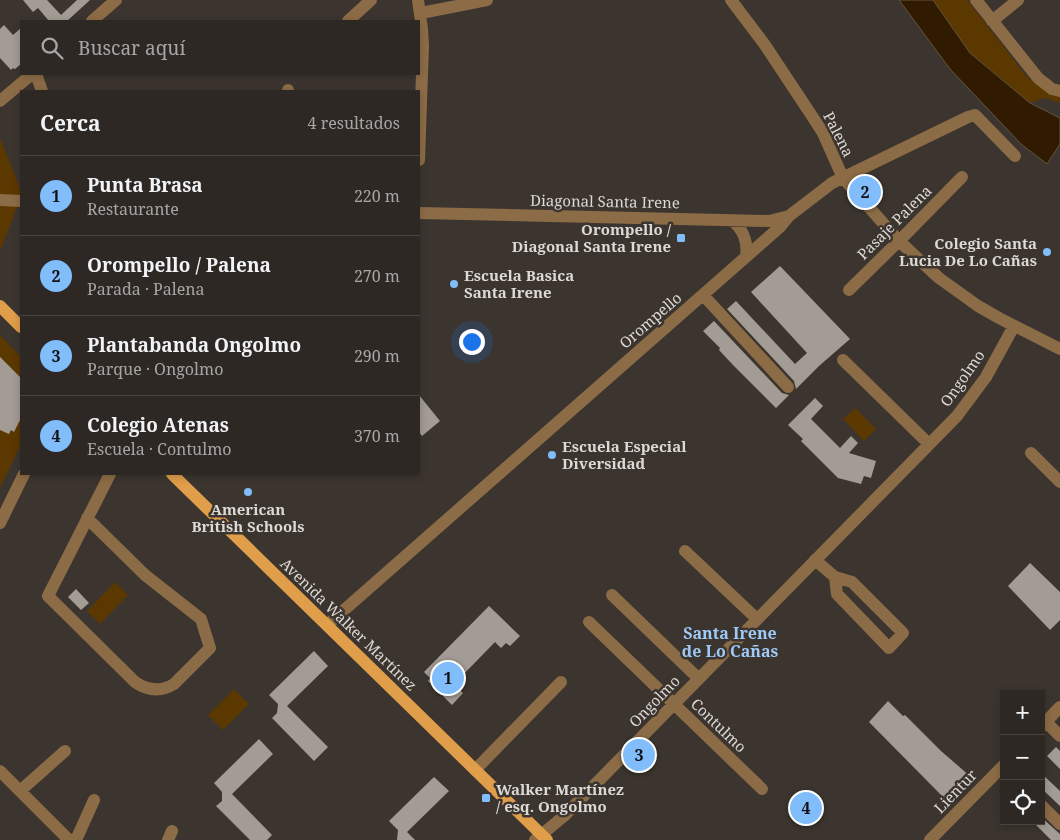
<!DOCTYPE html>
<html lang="es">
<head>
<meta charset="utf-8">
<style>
  :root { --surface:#2d2823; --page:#393430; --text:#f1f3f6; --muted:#a7a6a6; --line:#484441; --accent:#80bdfa }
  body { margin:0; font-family:"Noto Serif",serif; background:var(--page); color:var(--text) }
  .controls { position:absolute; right:15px; bottom:15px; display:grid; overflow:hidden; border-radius:0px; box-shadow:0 2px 8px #0003 }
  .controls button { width:45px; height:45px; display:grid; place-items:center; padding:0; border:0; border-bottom:1px solid var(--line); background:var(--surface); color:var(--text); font:25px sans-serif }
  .you { position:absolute; left:471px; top:341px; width:18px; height:18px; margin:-12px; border:4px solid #fff; border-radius:50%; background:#1a73e8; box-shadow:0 0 0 8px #1a73e833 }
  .badge { display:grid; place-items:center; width:32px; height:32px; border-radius:50%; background:var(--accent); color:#111; font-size:16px; font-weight:700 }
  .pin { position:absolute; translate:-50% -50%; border:2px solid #fff; box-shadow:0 1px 5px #0006 }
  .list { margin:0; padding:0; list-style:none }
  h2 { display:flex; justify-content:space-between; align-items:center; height:65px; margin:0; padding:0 20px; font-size:21px }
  h2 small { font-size:16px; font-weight:400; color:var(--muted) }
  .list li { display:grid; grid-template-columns:32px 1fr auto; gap:15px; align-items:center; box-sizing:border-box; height:80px; padding:0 20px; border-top:1px solid var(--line) }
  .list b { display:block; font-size:19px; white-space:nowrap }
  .list p { margin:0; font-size:16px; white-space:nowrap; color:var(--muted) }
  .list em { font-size:16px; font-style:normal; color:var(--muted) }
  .icon { flex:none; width:28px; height:28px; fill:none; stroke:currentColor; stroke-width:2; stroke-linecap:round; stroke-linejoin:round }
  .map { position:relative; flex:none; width:1060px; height:840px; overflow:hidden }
  .search { position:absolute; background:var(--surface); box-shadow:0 2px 8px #0003; left:20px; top:20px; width:400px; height:55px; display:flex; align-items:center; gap:12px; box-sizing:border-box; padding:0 18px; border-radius:0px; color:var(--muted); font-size:19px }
  .panel { position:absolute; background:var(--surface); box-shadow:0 2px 8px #0003; left:20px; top:90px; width:400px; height:385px; border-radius:0px }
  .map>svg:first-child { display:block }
  .green { fill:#5c3801 }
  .water { fill:#311b00; stroke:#655440 }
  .building { fill:#a39c94 }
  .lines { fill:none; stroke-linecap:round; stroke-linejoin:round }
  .minor { stroke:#8c6c46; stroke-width:12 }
  .major { stroke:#e09e4a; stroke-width:12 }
  .poi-dot { fill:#80bdfa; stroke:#3c352f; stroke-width:2 }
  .labels { text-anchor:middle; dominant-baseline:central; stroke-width:5; stroke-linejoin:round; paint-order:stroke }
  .street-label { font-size:15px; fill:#ddd9d5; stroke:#3c352f }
  .poi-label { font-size:15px; font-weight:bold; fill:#ddd9d5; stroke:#3c352f; text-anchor:start }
  .neighbourhood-label { font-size:16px; font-weight:bold; fill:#9ecaf8; stroke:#3c352f }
</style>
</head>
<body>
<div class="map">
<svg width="1060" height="840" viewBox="0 0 1060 840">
  <rect width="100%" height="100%" fill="#3c352f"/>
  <!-- green -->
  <path class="green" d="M 933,0 L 967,0 L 1028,78 L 1047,92 L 1060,97 L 1060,103 L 1045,98 L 1030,103 L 970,53 Z
    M 0,138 L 21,191 L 21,197 L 0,251 Z
    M 0,335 L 21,357 L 21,444 L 0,488 Z
    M 855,408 L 876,429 L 864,441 L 843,419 Z
    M 115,582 L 128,595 L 100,624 L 87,611 Z
    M 234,689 L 249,704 L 223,730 L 208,715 Z
    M 645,742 L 651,749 L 634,767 L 626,760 Z"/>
  <!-- water -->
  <path class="water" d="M 899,0 L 933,0 L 970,53 L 1030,103 L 1060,118 L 1060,144 L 1047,164 L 1021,144 L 950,69 Z"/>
  <!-- building -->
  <path class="building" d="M 23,0 L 47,0 L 61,15 L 77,0 L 90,0 L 67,21 L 49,21 L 38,8 L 33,12 Z
    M 4,25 L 13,35 L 21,28 L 21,64 L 15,69 L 13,68 L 11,70 L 0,58 L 0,29 Z
    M 780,266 L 850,339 L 819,366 L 796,389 L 794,381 L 727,309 L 736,301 L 795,364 L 807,353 L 751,292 Z
    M 714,321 L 782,393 L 789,395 L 776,408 L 733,365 L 719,350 L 720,348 L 703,331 Z
    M 0,357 L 21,378 L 21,418 L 14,432 L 11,430 L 9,434 L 0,430 Z
    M 419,395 L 440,421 L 422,436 L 419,432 Z
    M 815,398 L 823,406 L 811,419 L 840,448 L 851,436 L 858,443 L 849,453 L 876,461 L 871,478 L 864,476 L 861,484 L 838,478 L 801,441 L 803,439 L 788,425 Z
    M 1030,563 L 1060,592 L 1060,620 L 1050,630 L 1008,586 Z
    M 76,589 L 89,603 L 81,610 L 68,597 Z
    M 489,606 L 520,636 L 510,646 L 506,643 L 501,648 L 495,642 L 458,680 L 463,685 L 459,689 L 463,693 L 452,705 L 428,681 L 430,678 L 424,672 Z
    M 314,651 L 328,666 L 287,706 L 328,747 L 314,761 L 272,718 L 277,713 L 278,704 L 269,695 Z
    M 888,701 L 903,716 L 905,715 L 941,751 L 971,777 L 947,801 L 869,722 Z
    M 259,739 L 273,754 L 232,794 L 272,835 L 267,840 L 250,840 L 216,806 L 222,801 L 222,792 L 214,783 Z
    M 1056,747 L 1060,751 L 1060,769 L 1047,756 Z
    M 1041,773 L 1060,791 L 1060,806 L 1041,788 Z
    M 434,777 L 449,791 L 407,832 L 415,840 L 397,840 L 398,830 L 389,821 Z
    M 1041,817 L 1060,834 L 1060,840 L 1051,840 L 1032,821 L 1041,821 Z"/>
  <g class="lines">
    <!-- minor -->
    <path class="minor" d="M 418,0 L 422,29 L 423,45 L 419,160
      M 731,0 L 765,45 L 812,116 L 823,133 L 843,178 L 899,241 L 939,278 L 978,306 L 999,318 L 1060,349
      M 976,0 L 1038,78 L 1052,89 L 1060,91
      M 421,13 L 487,0
      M 92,21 L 116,0
      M 348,21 L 371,0
      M 992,21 L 1018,0
      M 36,74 L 42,91
      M 288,91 L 288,90
      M 0,101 L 32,74
      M 0,200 L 21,201
      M 419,213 L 769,221 L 789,216
      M 733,221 C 744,231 748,242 746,257
      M 849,290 L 905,235 L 962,177
      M 703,295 L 788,387
      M 843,360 L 929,444
      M 1031,453 L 1060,482
      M 87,518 L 145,575 L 201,619 L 210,648 L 174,684 C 161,692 148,691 135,682 L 48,596 L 110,474
      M 0,523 L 24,474
      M 685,551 L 757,619
      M 815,560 L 835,577 L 852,582 L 903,633 L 889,648 L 837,594 L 835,577
      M 612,595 L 699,679
      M 589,622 L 762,789
      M 327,625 L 780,227 L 789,216 L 832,183 L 968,117 L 975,115 L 1015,156
      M 1046,722 L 1060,736
      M 1041,727 L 1060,707
      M 475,770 L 561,682
      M 0,771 L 69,840
      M 20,791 L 65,751
      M 1041,805 L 1060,824
      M 76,840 L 94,800
      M 168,840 L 172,831
      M 535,840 L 564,816 L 957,416 L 986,377 L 1014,326
      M 930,840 L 1004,765"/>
    <!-- major -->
    <path class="major" d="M 0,306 L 21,327
      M 172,474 L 547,840"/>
  </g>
  <!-- markers -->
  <g class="poi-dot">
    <rect x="676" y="233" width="10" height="10" rx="2.5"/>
    <circle cx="1047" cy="252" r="5"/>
    <circle cx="454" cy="284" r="5"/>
    <circle cx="552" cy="455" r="5"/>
    <circle cx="248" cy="492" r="5"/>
    <rect x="481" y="793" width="10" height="10" rx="2.5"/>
  </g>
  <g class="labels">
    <!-- street labels -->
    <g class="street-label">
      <text transform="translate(839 134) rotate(63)">Palena</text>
      <text transform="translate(605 201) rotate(1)">Diagonal Santa Irene</text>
      <text transform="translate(894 222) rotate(-45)">Pasaje Palena</text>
      <text transform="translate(650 320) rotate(-41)">Orompello</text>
      <text transform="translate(962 378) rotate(-55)">Ongolmo</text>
      <text transform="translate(349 624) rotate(44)">Avenida Walker Martínez</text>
      <text transform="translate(654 701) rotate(-46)">Ongolmo</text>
      <text transform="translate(719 725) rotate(44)">Contulmo</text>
      <text transform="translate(955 791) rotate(-46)">Lientur</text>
    </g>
    <!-- poi labels -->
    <g class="poi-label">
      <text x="671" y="229" text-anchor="end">Orompello /<tspan x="671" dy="17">Diagonal Santa Irene</tspan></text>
      <text x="1037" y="243" text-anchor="end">Colegio Santa<tspan x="1037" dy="17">Lucia De Lo Cañas</tspan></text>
      <text x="464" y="275">Escuela Basica<tspan x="464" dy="17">Santa Irene</tspan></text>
      <text x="562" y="446">Escuela Especial<tspan x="562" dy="17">Diversidad</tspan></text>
      <text x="248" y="509" text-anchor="middle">American<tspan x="248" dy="17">British Schools</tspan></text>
      <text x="496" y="789">Walker Martínez<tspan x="496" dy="17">/ esq. Ongolmo</tspan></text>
    </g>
    <!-- neighbourhood labels -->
    <g class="neighbourhood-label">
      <text x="730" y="633">Santa Irene<tspan x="730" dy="18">de Lo Cañas</tspan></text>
    </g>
  </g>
</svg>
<div class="controls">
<button>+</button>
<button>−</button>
<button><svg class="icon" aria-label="locate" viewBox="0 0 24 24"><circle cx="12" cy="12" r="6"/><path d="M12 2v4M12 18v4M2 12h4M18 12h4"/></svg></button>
</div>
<div class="you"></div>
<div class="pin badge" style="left:448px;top:678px">1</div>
<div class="pin badge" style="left:865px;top:192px">2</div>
<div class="pin badge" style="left:639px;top:755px">3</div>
<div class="pin badge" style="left:806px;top:808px">4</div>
<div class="search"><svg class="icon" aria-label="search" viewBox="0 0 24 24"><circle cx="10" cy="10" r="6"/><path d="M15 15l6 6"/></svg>Buscar aquí</div>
<section class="panel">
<h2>Cerca<small>4 resultados</small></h2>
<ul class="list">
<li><span class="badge">1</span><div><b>Punta Brasa</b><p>Restaurante</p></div><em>220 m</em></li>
<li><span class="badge">2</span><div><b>Orompello / Palena</b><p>Parada · Palena</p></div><em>270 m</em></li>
<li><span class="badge">3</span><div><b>Plantabanda Ongolmo</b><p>Parque · Ongolmo</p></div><em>290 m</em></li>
<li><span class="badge">4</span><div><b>Colegio Atenas</b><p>Escuela · Contulmo</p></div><em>370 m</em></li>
</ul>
</section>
</div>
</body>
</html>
